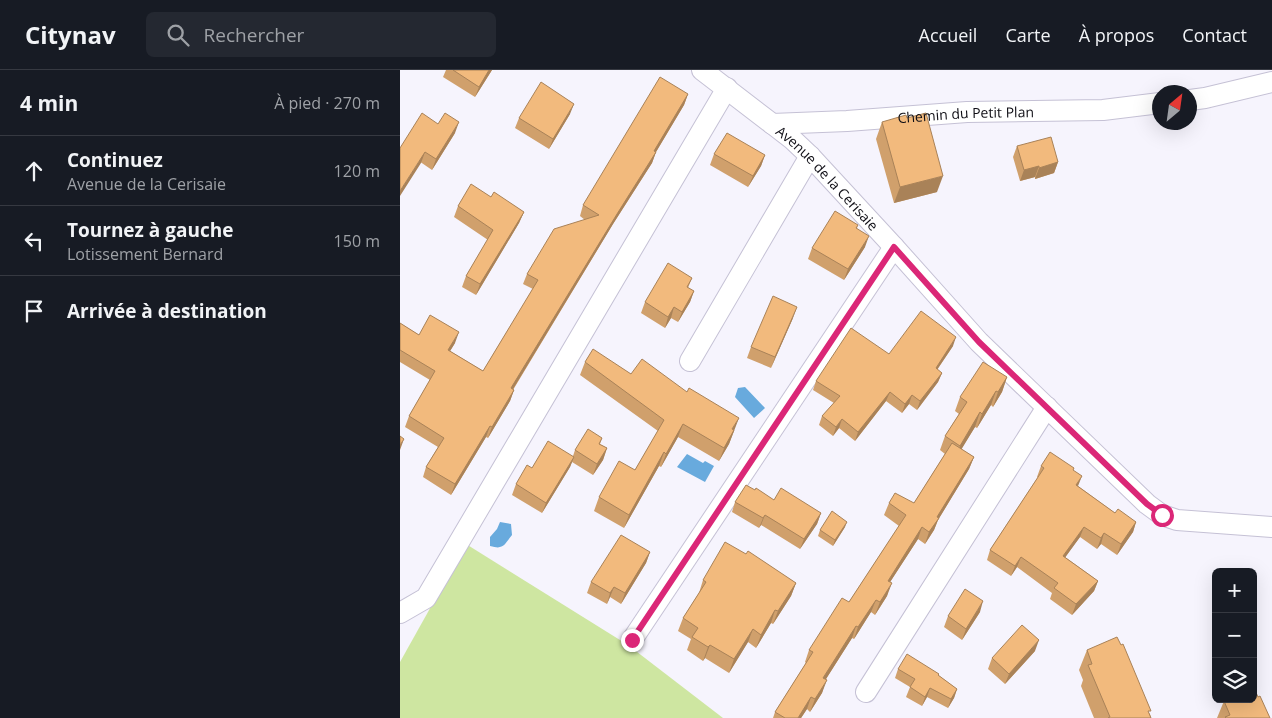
<!DOCTYPE html>
<html lang="fr">
<head>
<meta charset="utf-8">
<style>
  :root { --surface:#171b24; --page:#242831; --text:#f1f3f6; --muted:#9ea1a6; --line:#363941 }
  body { margin:0; font-family:"Open Sans",sans-serif; background:var(--page); color:var(--text) }
  .controls { position:absolute; right:15px; bottom:15px; display:grid; overflow:hidden; border-radius:8px; box-shadow:0 5px 20px #0002 }
  .controls button { width:45px; height:45px; display:grid; place-items:center; padding:0; border:0; border-bottom:1px solid var(--line); background:var(--surface); color:var(--text); font:25px sans-serif }
  .compass { position:absolute; left:752px; top:15px; width:45px; height:45px; border-radius:50%; background:var(--surface); box-shadow:0 5px 20px #0002; rotate:29deg }
  .stop { position:absolute; width:15px; height:15px; margin:-11px; border:4px solid #db2777; border-radius:50%; background:#fff }
  .stop.end { background:#db2777; border-color:#fff; box-shadow:0 1px 5px #0008 }
  .list { margin:0; padding:0; list-style:none }
  h2 { display:flex; justify-content:space-between; align-items:center; height:65px; margin:0; padding:0 20px; font-size:21px }
  h2 small { font-size:16px; font-weight:400; color:var(--muted) }
  .list li { display:grid; grid-template-columns:32px 1fr auto; gap:15px; align-items:center; box-sizing:border-box; height:70px; padding:0 20px; border-top:1px solid var(--line) }
  .list b { display:block; font-size:19px; white-space:nowrap }
  .list p { margin:0; font-size:16px; white-space:nowrap; color:var(--muted) }
  .list em { font-size:16px; font-style:normal; color:var(--muted) }
  .icon { flex:none; width:28px; height:28px; fill:none; stroke:currentColor; stroke-width:2; stroke-linecap:round; stroke-linejoin:round }
  .map { position:relative; flex:none; width:872px; height:648px; overflow:hidden }
  header { display:flex; align-items:center; gap:30px; box-sizing:border-box; height:70px; padding:0 25px; background:var(--surface); border-bottom:1px solid var(--line) }
  header strong { font-size:24px }
  nav { display:flex; gap:28px; margin-inline-start:auto; font-size:18px }
  .search { width:350px; height:45px; background:var(--page); display:flex; align-items:center; gap:12px; box-sizing:border-box; padding:0 18px; border-radius:8px; color:var(--muted); font-size:19px }
  main { display:flex }
  aside { flex:1; background:var(--surface) }
  .map>svg:first-child { display:block }
  .grass { fill:#cee6a1 }
  .water { fill:#68aadd }
  .lines { fill:none; stroke-linecap:round; stroke-linejoin:round }
  .street-casing { stroke:#c5c1d5; stroke-width:22 }
  .street { stroke:#fff; stroke-width:20 }
  .wall { fill:#d0a06c }
  .shaded-wall { fill:#a98258 }
  .building { fill:#f2ba7d; stroke:#a98258 }
  .route { stroke:#db2777; stroke-width:6 }
  .labels { text-anchor:middle; dominant-baseline:central; stroke-width:4.5; stroke-linejoin:round; paint-order:stroke }
  .street-label { font-size:14px; fill:#0f0e15; stroke:#fff }
</style>
</head>
<body>
<header>
<strong>Citynav</strong>
<div class="search"><svg class="icon" aria-label="search" viewBox="0 0 24 24"><circle cx="10" cy="10" r="6"/><path d="M15 15l6 6"/></svg>Rechercher</div>
<nav><a>Accueil</a><a>Carte</a><a>À propos</a><a>Contact</a></nav>
</header>
<main>
<aside>
<h2>4 min<small>À pied · 270 m</small></h2>
<ul class="list">
<li><svg class="icon" aria-label="ahead" viewBox="0 0 24 24"><path d="M12 20V5M6 11l6-6 6 6"/></svg><div><b>Continuez</b><p>Avenue de la Cerisaie</p></div><em>120 m</em></li>
<li><svg class="icon" aria-label="left" viewBox="0 0 24 24"><path d="M17 20v-9H6M10 6l-5 5 5 5"/></svg><div><b>Tournez à gauche</b><p>Lotissement Bernard</p></div><em>150 m</em></li>
<li><svg class="icon" aria-label="arrive" viewBox="0 0 24 24"><path d="M6 21V4h12l-3 4 3 4H6"/></svg><div><b>Arrivée à destination</b></div></li>
</ul>
</aside>
<div class="map">
<svg width="872" height="648" viewBox="0 0 872 648">
  <rect width="100%" height="100%" fill="#f6f4fd"/>
  <!-- grass -->
  <path class="grass" d="M 66,474 L 228,575 L 323,648 L 0,648 L 0,592 Z"/>
  <!-- water -->
  <path class="water" d="M 345,317 L 365,338 L 354,348 L 335,327 L 338,318 Z
    M 287,384 L 303,393 L 305,391 L 314,396 L 305,412 L 277,397 Z
    M 100,452 L 111,454 L 112,465 C 104,475 104,480 90,476 L 90,467 L 97,459 Z"/>
  <g class="lines">
    <defs>
      <g id="street">
        <path id="s1" d="M 302,0 L 392,69 L 410,86 L 494,177 L 579,272 L 747,434 L 762,445 L 777,450 L 872,457"/>
        <path d="M 790,30 L 805,28 L 872,12"/>
        <path id="s2" d="M 372,54 L 447,51 L 567,42 L 703,40 L 760,33"/>
        <path d="M 290,291 L 410,86"/>
        <path d="M 0,543 L 26,528 L 327,18"/>
        <path d="M 232,570 L 494,177"/>
        <path d="M 466,622 L 647,337"/>
      </g>
    </defs>
    <!-- street casing -->
    <use href="#street" class="street-casing"/>
    <!-- street -->
    <use href="#street" class="street"/>
  </g>
  <!-- wall -->
  <path class="wall" d="M 46,0 L 92,0 L 75,27 L 43,7 Z
    M 288,24 L 284,35 L 256,82 L 252,93 L 213,154 L 113,320 L 114,320 L 110,331 L 88,368 L 86,367 L 51,425 L 23,407 L 26,397 L 38,377 L 5,357 L 9,346 L 30,310 L 0,292 L 0,253 L 19,265 L 55,273 L 50,281 L 83,301 L 133,219 L 123,214 L 127,204 L 185,150 L 180,146 L 183,135 Z
    M 170,44 L 149,79 L 115,58 L 119,48 Z
    M 482,52 L 537,122 L 494,133 L 476,69 Z
    M 55,63 L 32,100 L 0,78 Z
    M 617,76 L 658,92 L 654,103 L 635,109 L 635,107 L 620,111 L 613,87 Z
    M 314,84 L 365,85 L 361,96 L 348,117 L 310,95 Z
    M 91,127 L 124,142 L 119,153 L 76,225 L 62,217 L 66,206 L 88,170 L 54,147 L 58,136 Z
    M 458,155 L 457,158 L 465,177 L 444,210 L 408,189 L 412,178 Z
    M 292,208 L 288,218 L 294,221 L 290,232 L 278,252 L 271,248 L 265,258 L 241,243 L 245,232 Z
    M 393,248 L 371,298 L 347,288 L 351,277 Z
    M 553,276 L 537,300 L 542,303 L 538,312 L 517,340 L 509,334 L 502,343 L 486,331 L 455,371 L 439,358 L 433,366 L 419,355 L 422,346 L 434,333 L 413,320 L 416,311 L 489,284 Z
    M 185,292 L 231,304 L 334,361 L 329,374 L 319,391 L 278,367 L 261,397 L 259,396 L 224,458 L 194,441 L 199,427 L 235,400 L 258,361 L 180,305 Z
    M 607,307 L 602,322 L 593,337 L 591,335 L 577,358 L 575,357 L 561,379 L 574,387 L 569,399 L 538,450 L 534,460 L 525,474 L 518,469 L 490,512 L 487,526 L 475,545 L 471,542 L 454,569 L 452,568 L 426,609 L 422,623 L 410,642 L 407,639 L 401,648 L 373,648 L 375,642 L 406,593 L 405,592 L 409,580 L 449,532 L 499,456 L 484,445 L 489,433 L 514,433 L 545,384 L 540,380 L 545,366 L 559,344 L 555,341 L 560,327 Z
    M 202,368 L 200,374 L 207,378 L 203,390 L 193,405 L 172,392 L 170,397 L 142,443 L 112,425 L 116,414 L 132,398 L 173,386 L 175,380 Z
    M 641,396 L 674,398 L 673,400 L 678,416 L 715,443 L 736,452 L 733,462 L 717,485 L 701,474 L 697,479 L 680,467 L 665,487 L 698,511 L 694,521 L 672,545 L 650,529 L 652,523 L 617,497 L 611,506 L 587,490 L 590,480 L 638,407 L 637,407 Z
    M 355,420 L 374,430 L 421,443 L 417,454 L 400,479 L 361,455 L 359,458 L 332,442 L 335,432 Z
    M 445,457 L 433,476 L 418,466 L 420,460 Z
    M 250,482 L 246,493 L 221,534 L 210,527 L 207,534 L 187,523 L 191,512 Z
    M 346,484 L 396,513 L 391,526 L 373,554 L 371,553 L 356,578 L 348,572 L 329,603 L 305,588 L 303,591 L 287,580 L 291,569 L 278,561 L 283,548 L 299,523 L 303,510 Z
    M 580,542 L 562,570 L 544,557 L 548,546 Z
    M 687,580 L 750,644 L 751,648 L 694,648 L 681,616 L 683,610 L 679,600 Z
    M 635,581 L 605,614 L 588,599 L 592,588 Z
    M 498,599 L 538,605 L 557,619 L 554,628 L 548,638 L 527,627 L 522,636 L 506,627 L 510,617 L 495,608 Z
    M 858,627 L 870,648 L 817,648 L 824,631 Z"/>
  <!-- shaded-wall -->
  <path class="shaded-wall" d="M 89,0 L 92,0 L 75,27 L 79,17 Z
    M 288,24 L 284,35 L 250,92 L 254,81 Z
    M 174,34 L 170,44 L 149,79 L 153,69 Z
    M 59,52 L 55,63 L 32,100 L 36,89 Z
    M 25,82 L 21,93 L 0,126 L 0,121 Z
    M 256,82 L 252,93 L 213,154 L 107,329 L 111,318 L 217,144 Z
    M 365,85 L 361,96 L 348,117 L 353,106 Z
    M 658,92 L 654,103 L 635,109 L 639,98 Z
    M 639,96 L 635,107 L 620,111 L 624,100 Z
    M 543,106 L 537,122 L 494,133 L 500,117 Z
    M 124,142 L 119,153 L 76,225 L 80,214 Z
    M 469,166 L 465,177 L 444,210 L 448,199 Z
    M 294,221 L 290,232 L 278,252 L 282,242 Z
    M 274,237 L 271,248 L 265,258 L 268,247 Z
    M 397,237 L 393,248 L 371,298 L 375,287 Z
    M 59,262 L 55,273 L 44,291 L 48,280 Z
    M 556,267 L 553,276 L 532,307 L 536,298 Z
    M 542,303 L 538,312 L 517,340 L 520,331 Z
    M 607,307 L 602,322 L 593,337 L 598,322 Z
    M 114,320 L 110,331 L 88,368 L 92,357 Z
    M 596,321 L 591,335 L 577,358 L 582,344 Z
    M 490,322 L 486,331 L 455,371 L 458,362 Z
    M 512,325 L 509,334 L 502,343 L 505,334 Z
    M 580,342 L 575,357 L 555,390 L 560,376 Z
    M 339,348 L 329,374 L 319,391 L 332,359 Z
    M 442,349 L 439,358 L 433,366 L 436,357 Z
    M 283,354 L 278,367 L 261,397 L 266,384 Z
    M 90,356 L 86,367 L 51,425 L 55,414 Z
    M 4,369 L 0,380 L 0,375 Z
    M 207,378 L 203,390 L 193,405 L 197,394 Z
    M 264,382 L 259,396 L 224,458 L 229,445 Z
    M 174,387 L 170,397 L 142,443 L 146,433 Z
    M 574,387 L 569,399 L 538,450 L 534,460 L 525,474 L 529,462 L 537,447 Z
    M 682,406 L 678,416 L 676,415 Z
    M 421,443 L 417,454 L 400,479 L 404,469 Z
    M 365,445 L 361,455 L 359,458 L 363,448 Z
    M 447,452 L 445,457 L 433,476 L 435,470 Z
    M 736,452 L 733,462 L 717,485 L 721,474 Z
    M 522,457 L 518,469 L 483,523 L 488,511 Z
    M 684,457 L 680,467 L 659,496 L 663,486 Z
    M 704,463 L 701,474 L 697,479 L 701,468 Z
    M 250,482 L 246,493 L 221,534 L 225,523 Z
    M 621,487 L 617,497 L 611,506 L 615,496 Z
    M 698,511 L 694,521 L 672,545 L 676,534 Z
    M 396,513 L 391,526 L 373,554 L 378,541 Z
    M 492,513 L 487,526 L 475,545 L 480,532 Z
    M 214,517 L 210,527 L 207,534 L 210,523 Z
    M 476,530 L 471,542 L 454,569 L 458,557 Z
    M 583,531 L 580,542 L 562,570 L 566,559 Z
    M 375,540 L 371,553 L 356,578 L 361,565 Z
    M 456,556 L 452,568 L 419,620 L 423,608 Z
    M 353,559 L 348,572 L 329,603 L 334,589 Z
    M 639,570 L 635,581 L 605,614 L 609,604 Z
    M 310,575 L 305,588 L 303,591 L 308,577 Z
    M 427,610 L 422,623 L 410,642 L 415,629 Z
    M 530,618 L 527,627 L 522,636 L 525,627 Z
    M 557,619 L 554,628 L 548,638 L 551,629 Z
    M 411,627 L 407,639 L 401,648 L 398,648 Z"/>
  <!-- building -->
  <path class="building" d="M 53,0 L 89,0 L 79,17 Z
    M 260,7 L 288,24 L 254,81 L 256,82 L 217,144 L 111,318 L 114,320 L 92,357 L 90,356 L 55,414 L 26,397 L 44,368 L 9,346 L 35,301 L 0,280 L 0,253 L 19,265 L 30,245 L 59,262 L 48,280 L 83,301 L 138,210 L 127,204 L 154,159 L 199,145 L 183,135 Z
    M 141,12 L 174,34 L 153,69 L 119,48 Z
    M 22,43 L 38,54 L 45,43 L 59,52 L 36,89 L 25,82 L 0,121 L 0,78 Z
    M 526,43 L 543,106 L 500,117 L 482,52 L 506,45 L 507,48 Z
    M 327,63 L 365,85 L 353,106 L 314,84 Z
    M 651,67 L 658,92 L 639,98 L 639,96 L 624,100 L 617,76 Z
    M 71,114 L 91,127 L 94,122 L 124,142 L 80,214 L 66,206 L 93,160 L 58,136 Z
    M 435,141 L 458,155 L 456,158 L 469,166 L 448,199 L 412,178 Z
    M 268,193 L 292,208 L 287,217 L 294,221 L 282,242 L 274,237 L 268,247 L 245,232 Z
    M 373,226 L 397,237 L 375,287 L 351,277 Z
    M 521,241 L 556,267 L 536,298 L 542,303 L 520,331 L 512,325 L 505,334 L 490,322 L 458,362 L 442,349 L 436,357 L 422,346 L 440,326 L 416,311 L 451,258 L 489,284 Z
    M 193,279 L 231,304 L 242,289 L 287,322 L 289,318 L 339,348 L 332,359 L 334,360 L 324,378 L 283,354 L 266,384 L 264,382 L 229,445 L 199,427 L 219,391 L 235,400 L 264,350 L 185,292 Z
    M 583,292 L 607,307 L 598,322 L 596,321 L 582,344 L 580,342 L 560,376 L 545,366 L 567,332 L 560,327 Z
    M 188,359 L 202,368 L 199,374 L 207,378 L 197,394 L 175,380 Z
    M 0,366 L 4,369 L 0,375 Z
    M 148,371 L 174,387 L 146,433 L 116,414 L 127,395 L 132,398 Z
    M 552,373 L 574,387 L 537,447 L 539,448 L 529,462 L 522,457 L 488,511 L 492,513 L 480,532 L 476,530 L 458,557 L 456,556 L 423,608 L 427,610 L 415,629 L 411,627 L 398,648 L 385,648 L 375,642 L 413,582 L 409,580 L 442,528 L 449,532 L 506,445 L 489,433 L 495,423 L 514,433 Z
    M 650,382 L 674,398 L 673,400 L 682,406 L 676,415 L 715,443 L 718,439 L 736,452 L 721,474 L 704,463 L 701,468 L 684,457 L 663,486 L 698,511 L 676,534 L 654,518 L 658,513 L 621,487 L 615,496 L 590,480 L 644,398 L 641,396 Z
    M 346,415 L 355,420 L 356,418 L 374,430 L 381,418 L 421,443 L 404,469 L 365,445 L 363,448 L 335,432 Z
    M 432,441 L 447,452 L 435,470 L 420,460 Z
    M 221,465 L 250,482 L 225,523 L 214,517 L 210,523 L 191,512 Z
    M 325,472 L 346,484 L 348,481 L 396,513 L 378,541 L 375,540 L 361,565 L 353,559 L 334,589 L 310,575 L 308,577 L 292,567 L 298,558 L 283,548 L 306,512 L 303,510 Z
    M 565,519 L 583,531 L 566,559 L 548,546 Z
    M 622,555 L 639,570 L 609,604 L 592,588 Z
    M 717,567 L 721,575 L 723,574 L 751,641 L 748,641 L 751,648 L 708,648 L 710,647 L 688,595 L 692,594 L 687,580 Z
    M 507,584 L 539,604 L 538,605 L 557,619 L 551,629 L 530,618 L 525,627 L 510,617 L 515,609 L 498,599 Z
    M 853,618 L 854,618 L 858,627 L 860,626 L 870,648 L 826,648 L 825,647 L 830,645 L 824,631 L 827,629 L 853,629 Z"/>
  <g class="lines">
    <!-- route -->
    <path class="route" d="M 232,570 L 494,177 L 579,272 L 747,434 L 762,445"/>
  </g>
  <g class="labels">
    <!-- street labels -->
    <g class="street-label">
      <text stroke="none"><textPath href="#s2" startOffset="194">Chemin du Petit Plan</textPath></text>
      <text stroke="none"><textPath href="#s1" startOffset="166">Avenue de la Cerisaie</textPath></text>
    </g>
  </g>
</svg>
<div class="controls">
<button>+</button>
<button>−</button>
<button><svg class="icon" aria-label="layers" viewBox="0 0 24 24"><path d="M12 4l9 5-9 5-9-5zM3 14l9 5 9-5"/></svg></button>
</div>
<svg class="compass" viewBox="-18 -18 36 36"><path d="M0-13l5 13h-10z" fill="#e53935"/><path d="M0 13l5-13h-10z" fill="#9ea1a6"/></svg>
<div class="stop" style="left:762px;top:445px"></div>
<div class="stop end" style="left:232px;top:570px"></div>
</div>
</main>
</body>
</html>
